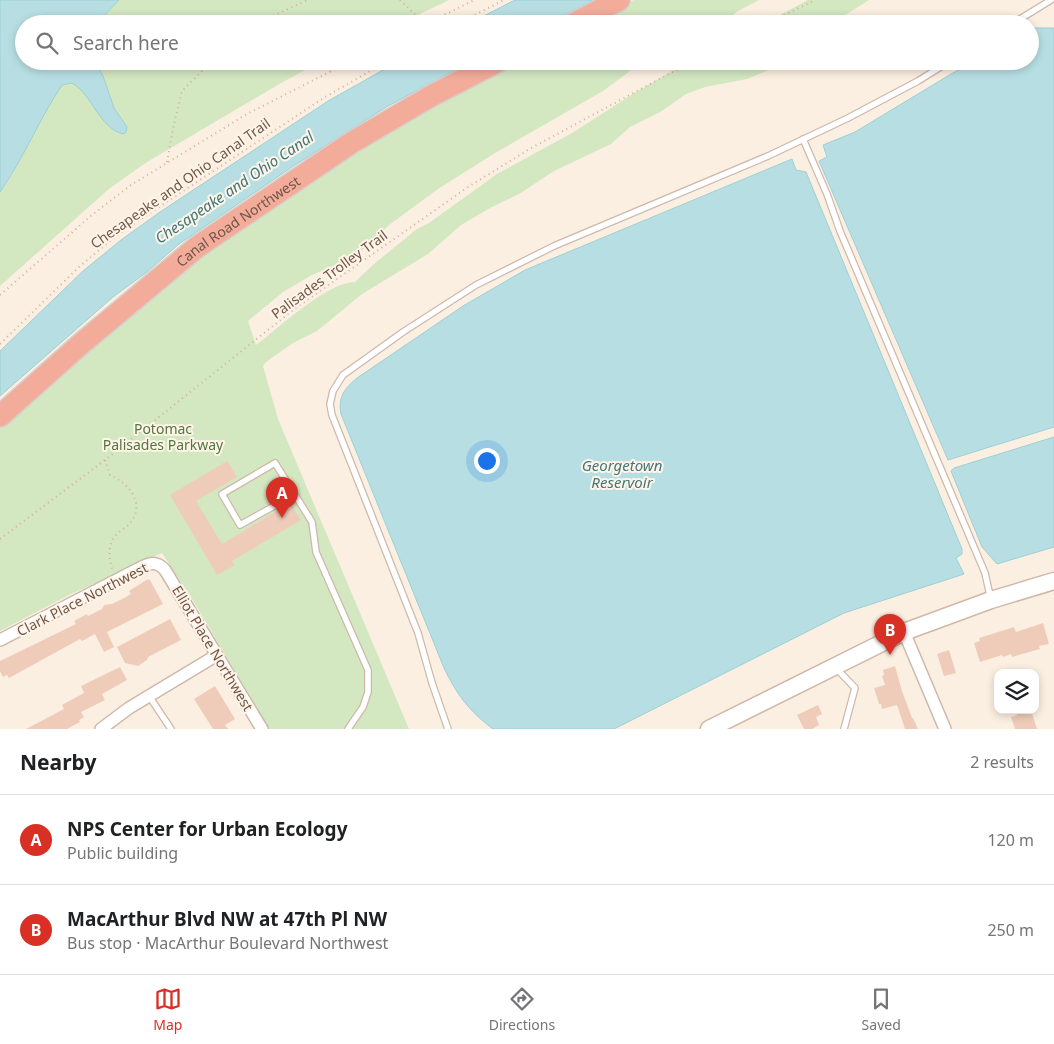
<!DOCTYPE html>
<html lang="en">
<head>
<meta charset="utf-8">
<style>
  :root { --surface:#fff; --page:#f6f6f6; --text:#202124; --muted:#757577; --line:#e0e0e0; --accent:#d93025 }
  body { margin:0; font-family:"Noto Sans",sans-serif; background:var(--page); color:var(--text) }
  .controls { position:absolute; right:15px; bottom:15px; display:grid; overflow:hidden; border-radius:10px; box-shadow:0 2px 8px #0003 }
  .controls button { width:45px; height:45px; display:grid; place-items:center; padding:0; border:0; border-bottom:1px solid var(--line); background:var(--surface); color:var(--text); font:25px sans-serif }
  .you { position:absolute; left:486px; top:460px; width:18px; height:18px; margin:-12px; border:4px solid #fff; border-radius:50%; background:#1a73e8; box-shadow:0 0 0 8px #1a73e833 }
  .badge { display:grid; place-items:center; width:32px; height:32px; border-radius:50%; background:var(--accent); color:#fff; font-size:16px; font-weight:700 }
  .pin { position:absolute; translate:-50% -41px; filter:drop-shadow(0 1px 2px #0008) }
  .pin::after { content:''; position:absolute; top:26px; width:18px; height:15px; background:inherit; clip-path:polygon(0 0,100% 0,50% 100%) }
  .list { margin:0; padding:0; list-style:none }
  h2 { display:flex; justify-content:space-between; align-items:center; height:65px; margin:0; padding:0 20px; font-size:21px }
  h2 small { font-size:16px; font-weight:400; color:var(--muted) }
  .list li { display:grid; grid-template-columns:32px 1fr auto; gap:15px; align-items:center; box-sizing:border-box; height:90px; padding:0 20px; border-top:1px solid var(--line) }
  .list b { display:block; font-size:19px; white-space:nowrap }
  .list p { margin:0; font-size:16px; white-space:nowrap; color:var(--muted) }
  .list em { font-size:16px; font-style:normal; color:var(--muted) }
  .icon { flex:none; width:28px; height:28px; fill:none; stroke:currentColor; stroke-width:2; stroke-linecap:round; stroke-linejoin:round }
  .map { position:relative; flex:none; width:1054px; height:729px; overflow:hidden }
  .search { position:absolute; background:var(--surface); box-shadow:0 2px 8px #0003; left:15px; right:15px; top:15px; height:55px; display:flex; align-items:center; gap:12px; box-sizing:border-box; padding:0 18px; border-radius:28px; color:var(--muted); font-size:19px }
  .sheet { height:245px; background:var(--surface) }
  nav { display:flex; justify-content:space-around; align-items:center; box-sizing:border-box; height:70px; border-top:1px solid var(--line); background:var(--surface); font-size:14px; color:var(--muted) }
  nav a { display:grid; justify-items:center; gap:2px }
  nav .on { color:var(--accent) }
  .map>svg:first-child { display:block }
  .green { fill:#d3e7c1 }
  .water { fill:#b7dfe3; stroke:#9ecfd4 }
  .building { fill:#efccba }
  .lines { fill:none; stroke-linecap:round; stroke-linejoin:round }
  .lane-casing { stroke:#cdb9ac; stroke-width:8 }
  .street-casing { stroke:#cdb9ac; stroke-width:14 }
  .secondary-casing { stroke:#d0b8a9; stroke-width:19 }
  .highway-casing { stroke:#d7cfcc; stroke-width:24 }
  .path { stroke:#d3af9e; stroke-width:2; stroke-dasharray:1 4; stroke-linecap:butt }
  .lane { stroke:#fff; stroke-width:5.5 }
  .street { stroke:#fff; stroke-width:11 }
  .secondary { stroke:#fff; stroke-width:16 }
  .highway { stroke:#f3ac9a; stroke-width:21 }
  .labels { text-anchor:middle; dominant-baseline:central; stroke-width:4; stroke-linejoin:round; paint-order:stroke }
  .street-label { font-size:14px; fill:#715549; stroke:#fef4e7 }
  .park-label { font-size:14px; fill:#547742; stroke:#fef4e7 }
  .water-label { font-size:15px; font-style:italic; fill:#41777d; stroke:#fef4e7 }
</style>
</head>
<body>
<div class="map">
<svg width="1054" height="729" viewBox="0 0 1054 729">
  <rect width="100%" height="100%" fill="#fbefe1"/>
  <!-- green -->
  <path class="green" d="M 119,0 L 449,0 L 399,24 L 96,24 Z
    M 634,0 L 759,0 L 738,11 L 721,24 L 590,24 Z
    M 808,0 L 869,0 L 831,24 L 763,24 Z
    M 94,61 L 322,61 L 281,83 L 147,162 L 110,188 L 0,286 L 0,192 L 10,178 L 52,99 L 62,85 L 72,83 L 81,88 L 106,123 L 127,127 L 114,108 L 103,76 Z
    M 518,61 L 649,61 L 634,68 L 603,91 L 495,153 L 438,189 L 389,225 L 367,247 L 338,264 L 312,275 L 283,292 L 248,321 L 256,345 C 279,328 327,282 355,282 L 374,264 L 417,229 L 429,223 L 497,174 L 572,133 L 636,92 L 690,61 L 782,61 L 769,70 L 747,79 L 705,87 L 686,94 L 662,111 L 630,127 L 611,144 L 554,171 L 519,194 L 490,208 L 461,225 L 428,254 L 362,294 L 317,331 L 293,343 L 266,362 L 263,366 L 278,419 L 409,729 L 269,729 L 191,597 L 162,553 L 69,595 L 0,631 L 0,427 L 79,355 L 187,266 L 279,200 L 416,114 Z"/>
  <!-- water -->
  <path class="water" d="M 0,0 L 119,0 L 96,24 L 24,24 L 24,61 L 94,61 L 103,76 L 114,108 L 127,127 L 126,132 L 123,134 C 98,127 93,95 72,83 L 62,85 C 39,119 24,158 0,192 Z
    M 515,0 L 594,0 L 546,24 L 468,24 Z
    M 1033,28 L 1054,28 L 1054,427 L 948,460 L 819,161 L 827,157 L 823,145 L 855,132 L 951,74 L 976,61 L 1030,61 L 1030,30 Z
    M 399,61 L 472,61 L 388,106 L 295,165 L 179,244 L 147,272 L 113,297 L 0,396 L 0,351 L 83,271 L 121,240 L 160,212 L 328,101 Z
    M 792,159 L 796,170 L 806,172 L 962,549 L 962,554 L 956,558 L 964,574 L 844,613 L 614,729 L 493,729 C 469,711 457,695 444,668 L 341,414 C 338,397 344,389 357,378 L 463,306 L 525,270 Z
    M 1054,437 L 1054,547 L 997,564 L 982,547 L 951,471 L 954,468 Z"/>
  <!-- building -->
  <path class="building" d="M 227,461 L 237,477 L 196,501 L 222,544 L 290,503 L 301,520 L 232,561 L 235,565 L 217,575 L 170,495 Z
    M 148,579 L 150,580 L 163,604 L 107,632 L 114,647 L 104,652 L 95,634 L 82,641 L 80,639 L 9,678 L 7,675 L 3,677 L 0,671 L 0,661 L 76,624 L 74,621 L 87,614 L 88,616 L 102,609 L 104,605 L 112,604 L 124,598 L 131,594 L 129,591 Z
    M 170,619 L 181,640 L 148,657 L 147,660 L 138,666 L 125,663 L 117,647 Z
    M 1043,623 L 1049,644 L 1039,646 L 1040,649 L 1012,657 L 1011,654 L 1003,657 L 1002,655 L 980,662 L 974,643 L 980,641 L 979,638 L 1014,627 L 1016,632 Z
    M 949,650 L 956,673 L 944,676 L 937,654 Z
    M 895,666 L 902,691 L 912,718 L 913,718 L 918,729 L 905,729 L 897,705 L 882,709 L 881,704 L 879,704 L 874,688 L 885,685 L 882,676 L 884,675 L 883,670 Z
    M 120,667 L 127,680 L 102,694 L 105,700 L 81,712 L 84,717 L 79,720 L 80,722 L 67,729 L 26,729 L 64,709 L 62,705 L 84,693 L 81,686 Z
    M 215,686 L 235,719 L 225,725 L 228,729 L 213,729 L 194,699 Z
    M 818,705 L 822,714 L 816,717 L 819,725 L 812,729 L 804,729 L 797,715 Z
    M 1016,710 L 1031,710 L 1037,729 L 1015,729 L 1011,717 L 1017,715 Z"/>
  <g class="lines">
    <defs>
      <path id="lane" d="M 1012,24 L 1051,0
        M 803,139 L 827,194 L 840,231 L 985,573 L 991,600
        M 294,495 L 240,525 L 222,494 L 275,463 L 312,522 L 316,552 L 368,670 L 368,692 L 363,707 L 348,729
        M 836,668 L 855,688 L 844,729
        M 149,696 L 171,729
        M 448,729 L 432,683 L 418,633 L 332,415 L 330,404 L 333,391 L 343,375 L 403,332 L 476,285 L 554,246 L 768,156 L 848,118 L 918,81 L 950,61"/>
      <path id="street" d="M 904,632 L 945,729
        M 0,640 L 138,569 C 149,563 156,560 165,570 L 262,729
        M 101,729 L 129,708 L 217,655"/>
      <path id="secondary" d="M 709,729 L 904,632 L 991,600 L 1054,581"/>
      <g id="highway">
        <path d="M 573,24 L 619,0"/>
        <path id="s1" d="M 0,416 L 82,343 L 197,247 L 351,143 L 431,96 L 499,61"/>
      </g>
    </defs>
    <!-- lane casing -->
    <use href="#lane" class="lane-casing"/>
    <!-- street casing -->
    <use href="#street" class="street-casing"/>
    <!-- secondary casing -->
    <use href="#secondary" class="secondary-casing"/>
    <!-- highway casing -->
    <use href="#highway" class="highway-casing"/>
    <!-- path -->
    <path class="path" d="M 400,0 L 425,24
      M 255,24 L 308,0
      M 427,24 L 474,0
      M 457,24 L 504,0
      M 766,24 L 815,0
      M 167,162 L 173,129 L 182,91 L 212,61
      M 0,295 L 92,215 L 131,185 L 247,114 L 351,61
      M 0,344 L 79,267 L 117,235 L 325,97 L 388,61
      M 105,460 L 110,475 C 129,483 146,504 130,523 C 126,528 117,532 113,539 C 108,548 109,558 112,569
      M 0,539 L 105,460 L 293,310 L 468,187 L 533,147 L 693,61"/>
    <!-- lane -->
    <use href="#lane" class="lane"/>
    <!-- street -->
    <use href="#street" class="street"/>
    <!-- secondary -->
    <use href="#secondary" class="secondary"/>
    <!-- highway -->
    <use href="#highway" class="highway"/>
  </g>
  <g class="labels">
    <!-- street labels -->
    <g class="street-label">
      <text transform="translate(180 183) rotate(-35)">Chesapeake and Ohio Canal Trail</text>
      <text stroke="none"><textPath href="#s1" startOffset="308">Canal Road Northwest</textPath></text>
      <text transform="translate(329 274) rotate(-36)">Palisades Trolley Trail</text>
      <text transform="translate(82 599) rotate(-27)">Clark Place Northwest</text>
      <text transform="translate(213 648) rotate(59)">Elliot Place Northwest</text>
    </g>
    <!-- park labels -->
    <g class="park-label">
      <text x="163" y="428">Potomac<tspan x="163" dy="16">Palisades Parkway</tspan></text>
    </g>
    <!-- water labels -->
    <g class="water-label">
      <text transform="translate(234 187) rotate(-34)">Chesapeake and Ohio Canal</text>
      <text x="622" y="465">Georgetown<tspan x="622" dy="17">Reservoir</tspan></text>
    </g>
  </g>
</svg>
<div class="controls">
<button><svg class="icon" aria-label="layers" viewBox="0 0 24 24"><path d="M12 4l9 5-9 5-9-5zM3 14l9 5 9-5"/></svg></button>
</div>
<div class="you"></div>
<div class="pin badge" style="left:282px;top:518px">A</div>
<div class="pin badge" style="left:890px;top:655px">B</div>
<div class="search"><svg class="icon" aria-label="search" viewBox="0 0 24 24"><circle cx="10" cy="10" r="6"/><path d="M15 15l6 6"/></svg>Search here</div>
</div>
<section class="sheet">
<h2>Nearby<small>2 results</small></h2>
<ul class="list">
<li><span class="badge">A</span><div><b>NPS Center for Urban Ecology</b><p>Public building</p></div><em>120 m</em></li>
<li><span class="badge">B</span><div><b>MacArthur Blvd NW at 47th Pl NW</b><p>Bus stop · MacArthur Boulevard Northwest</p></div><em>250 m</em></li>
</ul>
</section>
<nav>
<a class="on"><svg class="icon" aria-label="map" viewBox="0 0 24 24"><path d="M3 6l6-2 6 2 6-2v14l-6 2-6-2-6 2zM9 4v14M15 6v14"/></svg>Map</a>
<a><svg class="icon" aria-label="directions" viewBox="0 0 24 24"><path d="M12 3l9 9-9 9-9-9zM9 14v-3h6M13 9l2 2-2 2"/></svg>Directions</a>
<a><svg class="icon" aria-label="saved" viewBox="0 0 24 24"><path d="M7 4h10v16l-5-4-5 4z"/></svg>Saved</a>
</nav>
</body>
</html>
